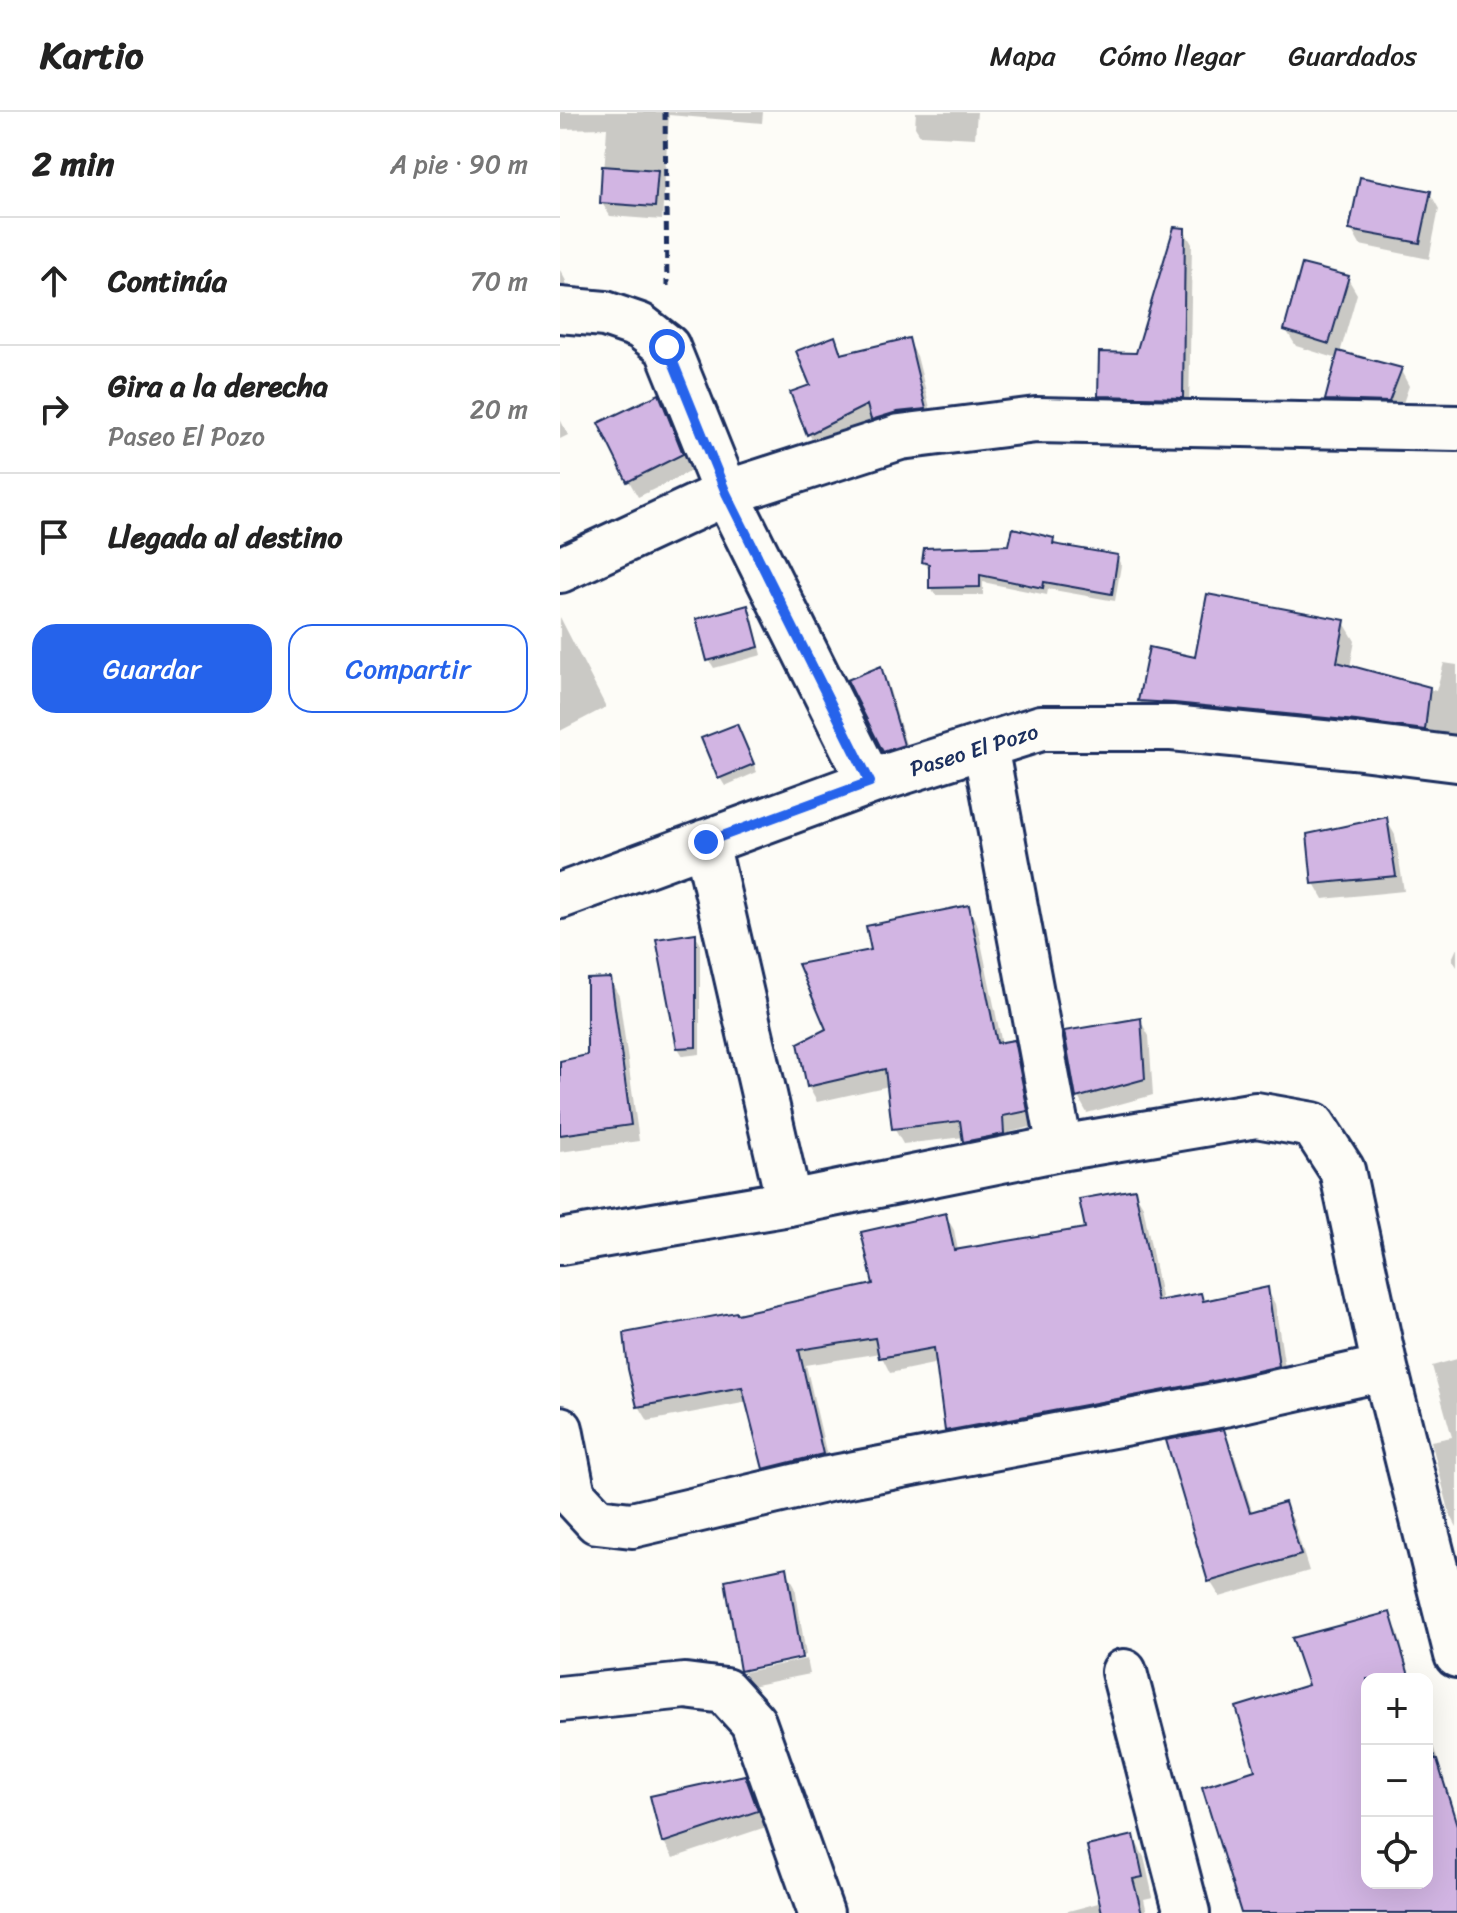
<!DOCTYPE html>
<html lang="es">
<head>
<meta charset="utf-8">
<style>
  :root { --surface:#fff; --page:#f2f2f2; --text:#222; --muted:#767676; --line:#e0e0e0; --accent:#2563eb }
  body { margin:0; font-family:Sriracha,sans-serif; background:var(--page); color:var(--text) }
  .controls { position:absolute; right:24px; bottom:24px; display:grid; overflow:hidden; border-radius:16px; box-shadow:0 8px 32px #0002 }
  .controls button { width:72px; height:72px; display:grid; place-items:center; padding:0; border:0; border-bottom:2px solid var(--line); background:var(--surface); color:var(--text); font:40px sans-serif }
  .stop { position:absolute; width:24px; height:24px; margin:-18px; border:6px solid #2563eb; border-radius:50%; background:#fff }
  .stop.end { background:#2563eb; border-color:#fff; box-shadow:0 2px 8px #0008 }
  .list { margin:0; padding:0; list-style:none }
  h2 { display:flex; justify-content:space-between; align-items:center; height:104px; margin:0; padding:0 32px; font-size:34px }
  h2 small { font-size:26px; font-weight:400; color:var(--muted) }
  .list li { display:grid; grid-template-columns:52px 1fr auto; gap:24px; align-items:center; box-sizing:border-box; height:128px; padding:0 32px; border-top:2px solid var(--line) }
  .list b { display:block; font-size:30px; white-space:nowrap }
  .list p { margin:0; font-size:26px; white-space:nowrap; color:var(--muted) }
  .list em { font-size:26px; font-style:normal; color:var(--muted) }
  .actions { display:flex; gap:16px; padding:24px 32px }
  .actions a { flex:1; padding:18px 0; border:2px solid var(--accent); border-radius:24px; text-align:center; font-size:28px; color:var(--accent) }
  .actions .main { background:var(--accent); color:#fff }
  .icon { flex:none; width:44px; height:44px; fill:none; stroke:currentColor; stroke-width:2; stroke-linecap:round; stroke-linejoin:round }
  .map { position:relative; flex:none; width:897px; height:1801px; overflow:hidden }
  header { display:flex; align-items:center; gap:48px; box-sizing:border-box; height:112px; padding:0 40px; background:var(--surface); border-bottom:2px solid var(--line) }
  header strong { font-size:38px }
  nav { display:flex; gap:44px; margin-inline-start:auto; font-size:28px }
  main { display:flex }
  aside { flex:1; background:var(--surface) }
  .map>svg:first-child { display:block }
  .shadow { fill:#0003 }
  .building { fill:#d2b5e3; stroke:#1b2f5e; stroke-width:2 }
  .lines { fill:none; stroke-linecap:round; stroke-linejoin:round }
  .minor-casing { stroke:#1b2f5e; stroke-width:50 }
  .path { stroke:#1b2f5e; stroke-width:5; stroke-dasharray:8 6; stroke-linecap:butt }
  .minor { stroke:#fdfcf7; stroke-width:44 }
  .route { stroke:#2563eb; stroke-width:10 }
  .labels { text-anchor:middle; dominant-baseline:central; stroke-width:6; stroke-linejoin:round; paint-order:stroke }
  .street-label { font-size:22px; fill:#1b2f5e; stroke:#fdfcf7 }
</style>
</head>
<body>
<header>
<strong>Kartio</strong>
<nav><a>Mapa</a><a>Cómo llegar</a><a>Guardados</a></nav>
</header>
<main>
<aside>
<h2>2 min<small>A pie · 90 m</small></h2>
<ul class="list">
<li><svg class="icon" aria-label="ahead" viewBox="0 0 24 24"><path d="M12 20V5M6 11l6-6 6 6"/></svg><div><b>Continúa</b></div><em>70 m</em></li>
<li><svg class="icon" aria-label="right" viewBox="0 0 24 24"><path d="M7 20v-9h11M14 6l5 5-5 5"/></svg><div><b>Gira a la derecha</b><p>Paseo El Pozo</p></div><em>20 m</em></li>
<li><svg class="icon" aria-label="arrive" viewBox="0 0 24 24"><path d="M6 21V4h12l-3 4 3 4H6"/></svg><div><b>Llegada al destino</b></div></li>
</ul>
<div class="actions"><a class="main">Guardar</a><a>Compartir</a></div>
</aside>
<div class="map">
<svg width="897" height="1801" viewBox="0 0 897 1801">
  <rect width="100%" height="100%" fill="#fdfcf7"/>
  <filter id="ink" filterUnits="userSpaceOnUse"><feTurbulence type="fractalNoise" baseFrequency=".0125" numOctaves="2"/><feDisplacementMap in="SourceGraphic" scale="16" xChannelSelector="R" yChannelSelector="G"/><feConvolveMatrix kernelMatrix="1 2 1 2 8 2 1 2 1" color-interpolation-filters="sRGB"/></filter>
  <g filter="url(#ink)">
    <!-- shadow -->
    <path class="shadow" d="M 0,0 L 203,0 L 202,11 L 109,3 L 102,108 L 50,104 L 42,91 L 47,16 L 0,17 Z
      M 356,0 L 417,0 L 415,26 L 360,23 L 355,15 Z
      M 870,81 L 879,97 L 869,147 L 800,133 L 791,117 Z
      M 624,118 L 632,132 L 629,299 L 548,297 L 540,284 L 577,243 Z
      M 0,158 L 6,169 L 4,185 L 0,186 Z
      M 787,165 L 797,182 L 780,241 L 840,257 L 849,274 L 838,305 L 776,304 L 767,288 L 778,247 L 736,234 L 726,218 Z
      M 274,227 L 284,243 L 348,228 L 357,244 L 374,312 L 322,323 L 314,310 L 258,338 L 249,322 L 252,274 Z
      M 98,285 L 108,301 L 131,359 L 78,385 L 69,369 Z
      M 0,307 L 8,323 L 0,327 Z
      M 493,428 L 497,435 L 557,445 L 561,453 L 555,489 L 488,477 L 487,483 L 423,470 L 423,483 L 376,483 L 371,476 L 369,458 L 364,450 Z
      M 187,495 L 192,503 L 202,543 L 154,556 L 149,548 Z
      M 0,505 L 46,595 L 0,619 Z
      M 783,509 L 795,529 L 790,555 L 876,579 L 884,551 L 897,553 L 897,639 L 591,608 L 580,589 L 636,547 Z
      M 320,557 L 327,569 L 350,646 L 332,652 L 325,639 Z
      M 181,622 L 197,660 L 165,674 L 160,666 Z
      M 826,707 L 835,723 L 844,779 L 763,787 L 754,771 Z
      M 408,796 L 417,811 L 442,932 L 453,930 L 462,945 L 475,1014 L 450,1020 L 452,1037 L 414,1045 L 405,1030 L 404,1025 L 343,1032 L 334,1016 L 329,974 L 257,990 L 248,974 L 268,918 L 314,839 Z
      M 135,823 L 140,831 L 140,942 L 123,944 L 118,936 Z
      M 897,836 L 897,855 L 892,847 Z
      M 50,868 L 59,884 L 79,1029 L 0,1040 L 0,951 L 29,945 Z
      M 580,908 L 589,924 L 593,983 L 527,1001 L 518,985 Z
      M 574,1079 L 583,1094 L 602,1190 L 640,1183 L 645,1191 L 707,1177 L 715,1192 L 727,1269 L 395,1334 L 386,1319 L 378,1251 L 330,1261 L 320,1241 L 246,1253 L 270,1357 L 213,1371 L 205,1356 L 188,1290 L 88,1309 L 79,1294 L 175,1203 L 315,1173 L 385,1103 L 394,1118 L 398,1139 L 527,1118 Z
      M 897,1247 L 897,1415 L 890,1402 L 871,1329 L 892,1325 L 872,1254 Z
      M 663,1320 L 672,1336 L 693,1402 L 724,1392 L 733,1408 L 749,1459 L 660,1485 L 650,1469 Z
      M 226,1458 L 235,1474 L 246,1543 L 185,1556 L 185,1560 L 247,1547 L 250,1562 L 191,1574 L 182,1558 Z
      M 828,1502 L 838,1520 L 850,1567 L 807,1567 L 807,1771 L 867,1771 L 867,1613 L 897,1712 L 897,1801 L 683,1801 L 698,1660 L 751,1575 Z
      M 184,1665 L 194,1681 L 206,1715 L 113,1746 L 104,1730 Z
      M 573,1725 L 584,1745 L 593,1785 L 584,1787 L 587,1801 L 501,1801 L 542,1790 Z"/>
    <!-- building -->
    <path class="building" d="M 42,54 L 98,58 L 95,95 L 40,91 Z
      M 800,65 L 871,79 L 860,131 L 789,118 Z
      M 614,115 L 625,116 L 623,286 L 538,284 L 539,240 L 576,241 Z
      M 742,152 L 789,164 L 769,232 L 724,218 Z
      M 275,224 L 281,242 L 349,226 L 366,297 L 337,300 L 311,308 L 307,293 L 247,323 L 230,280 L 250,273 L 236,239 Z
      M 778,239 L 842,256 L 829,290 L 765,288 Z
      M 99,282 L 123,342 L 67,370 L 38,311 Z
      M 453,416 L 494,426 L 493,432 L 558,443 L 552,482 L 484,470 L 483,476 L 420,463 L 420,475 L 369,476 L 369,452 L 362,450 L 364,436 L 449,433 Z
      M 647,482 L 785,508 L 777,550 L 870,575 L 865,618 L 796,609 L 614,591 L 578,589 L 589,535 L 635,545 Z
      M 188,493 L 199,535 L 147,549 L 136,507 Z
      M 321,554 L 344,633 L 323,640 L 287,568 Z
      M 177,612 L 194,652 L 158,667 L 141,626 Z
      M 827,705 L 836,764 L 752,772 L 747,722 Z
      M 409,793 L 437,931 L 454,928 L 468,999 L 443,1004 L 444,1022 L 403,1030 L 400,1009 L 332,1017 L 325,957 L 247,975 L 238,931 L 266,917 L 238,852 L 311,838 L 306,814 Z
      M 136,821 L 136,935 L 117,936 L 96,827 Z
      M 51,866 L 71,1013 L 0,1023 L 0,949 L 27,943 L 27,867 Z
      M 581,906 L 585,967 L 516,986 L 504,919 Z
      M 575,1077 L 597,1189 L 641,1181 L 643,1189 L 708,1175 L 719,1254 L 659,1268 L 385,1319 L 374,1236 L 319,1246 L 315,1226 L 239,1238 L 263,1342 L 203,1357 L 182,1275 L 77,1295 L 68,1257 L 64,1221 L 176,1200 L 177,1202 L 313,1172 L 301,1120 L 386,1101 L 394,1138 L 525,1116 L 519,1087 Z
      M 664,1317 L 690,1400 L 725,1390 L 741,1443 L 648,1470 L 606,1328 Z
      M 227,1455 L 242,1546 L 180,1559 L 165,1468 Z
      M 830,1500 L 850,1567 L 807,1567 L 807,1771 L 867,1771 L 867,1623 L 875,1648 L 877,1648 L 897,1713 L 897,1801 L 681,1801 L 642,1675 L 695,1658 L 676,1595 L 748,1573 L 732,1526 Z
      M 185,1663 L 198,1699 L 102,1731 L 90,1684 Z
      M 574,1723 L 583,1765 L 573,1767 L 582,1801 L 542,1801 L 527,1734 Z"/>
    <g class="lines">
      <defs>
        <path id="minor" d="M 0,198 L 45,202 L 80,214 L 107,235 L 166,381 L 310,670
          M 0,458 L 166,381 L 340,325 L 476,308 L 897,316
          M 425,634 L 500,1036
          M 146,730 L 229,1091
          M 0,784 L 310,670 L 481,616 L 612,616 L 793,634 L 897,647
          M 0,1130 L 229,1091 L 500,1036 L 696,1003 L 753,1013 L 782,1058 L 825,1256
          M 0,1317 L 13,1383 L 37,1409 L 72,1413 L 268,1367 L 664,1292 L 825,1256 L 897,1543
          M 564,1560 L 627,1801
          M 0,1587 L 125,1574 L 165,1579 L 193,1610 L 261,1801"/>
      </defs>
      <!-- minor casing -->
      <use href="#minor" class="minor-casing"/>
      <!-- path -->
      <path class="path" d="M 105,0 L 107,174"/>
      <!-- minor -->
      <use href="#minor" class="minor"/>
    </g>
  </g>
  <g class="lines" filter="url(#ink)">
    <!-- route -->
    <path class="route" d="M 107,235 L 166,381 L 310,670 L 146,730"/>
  </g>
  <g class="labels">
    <!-- street labels -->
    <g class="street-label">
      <text transform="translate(414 638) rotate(-17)">Paseo El Pozo</text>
    </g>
  </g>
</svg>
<div class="controls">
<button>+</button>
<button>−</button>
<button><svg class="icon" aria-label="locate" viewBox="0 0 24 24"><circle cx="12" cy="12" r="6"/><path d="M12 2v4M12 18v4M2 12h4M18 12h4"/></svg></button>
</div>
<div class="stop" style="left:107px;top:235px"></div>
<div class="stop end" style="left:146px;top:730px"></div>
</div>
</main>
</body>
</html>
